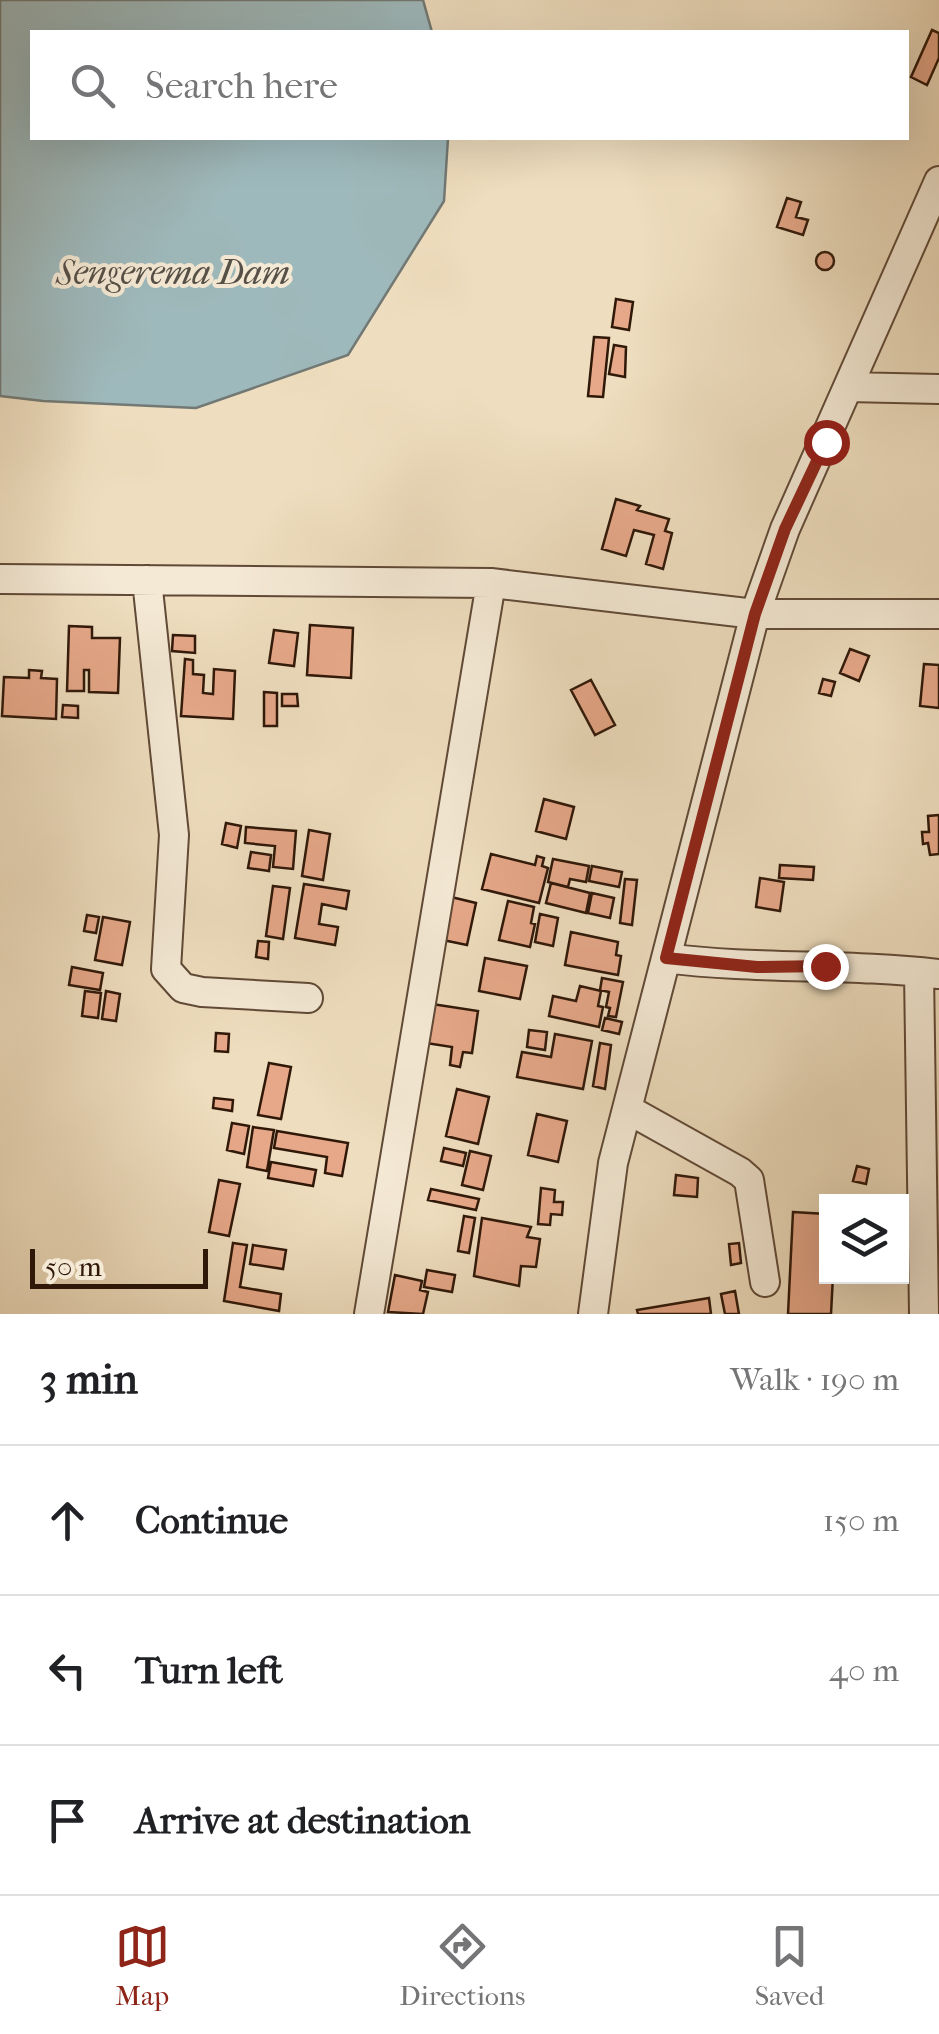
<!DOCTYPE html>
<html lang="en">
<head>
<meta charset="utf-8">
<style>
  :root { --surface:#fff; --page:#f2f2f2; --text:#202124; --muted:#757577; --line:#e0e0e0; --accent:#8f2418 }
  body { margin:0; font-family:"IM FELL French Canon",serif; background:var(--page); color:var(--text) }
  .controls { position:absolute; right:30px; bottom:30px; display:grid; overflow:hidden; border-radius:0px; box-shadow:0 10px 40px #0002 }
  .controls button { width:90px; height:90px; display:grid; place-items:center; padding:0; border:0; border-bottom:2px solid var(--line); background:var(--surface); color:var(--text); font:50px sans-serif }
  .scale { position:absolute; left:30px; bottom:25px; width:178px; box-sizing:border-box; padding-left:10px; border:5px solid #301809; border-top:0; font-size:28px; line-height:35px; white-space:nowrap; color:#301809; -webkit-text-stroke:8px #f4e9d5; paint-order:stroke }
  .stop { position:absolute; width:30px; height:30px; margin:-22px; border:8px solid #8f2418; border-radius:50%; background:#fff }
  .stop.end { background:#8f2418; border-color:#fff; box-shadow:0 2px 10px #0008 }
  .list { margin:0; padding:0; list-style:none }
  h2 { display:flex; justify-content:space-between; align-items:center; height:130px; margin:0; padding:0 40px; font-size:42px }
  h2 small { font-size:32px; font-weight:400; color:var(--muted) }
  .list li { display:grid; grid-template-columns:65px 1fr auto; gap:30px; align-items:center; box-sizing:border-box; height:150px; padding:0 40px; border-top:2px solid var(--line) }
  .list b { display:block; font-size:38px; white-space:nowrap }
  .list em { font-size:32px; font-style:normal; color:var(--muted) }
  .icon { flex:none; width:55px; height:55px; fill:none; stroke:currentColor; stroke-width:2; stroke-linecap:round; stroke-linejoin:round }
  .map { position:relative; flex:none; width:939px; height:1314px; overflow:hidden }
  .search { position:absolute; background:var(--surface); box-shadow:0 10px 40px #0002; left:30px; right:30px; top:30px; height:110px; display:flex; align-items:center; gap:25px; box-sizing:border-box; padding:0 35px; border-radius:0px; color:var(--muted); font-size:38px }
  .sheet { height:580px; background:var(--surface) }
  nav { display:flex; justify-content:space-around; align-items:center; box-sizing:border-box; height:140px; border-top:2px solid var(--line); background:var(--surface); font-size:28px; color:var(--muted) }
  nav a { display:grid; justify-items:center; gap:5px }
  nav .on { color:var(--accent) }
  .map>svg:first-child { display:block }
  .water { fill:#9eb9bc; stroke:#727974; stroke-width:2.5 }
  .building { fill:#e6a889; stroke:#301809; stroke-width:2.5 }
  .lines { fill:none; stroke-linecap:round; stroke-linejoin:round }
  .minor-casing { stroke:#604936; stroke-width:32 }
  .minor { stroke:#f4e9d5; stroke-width:28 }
  .route { stroke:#8f2418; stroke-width:12 }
  .labels { text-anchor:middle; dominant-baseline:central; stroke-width:8; stroke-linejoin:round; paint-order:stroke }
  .water-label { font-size:35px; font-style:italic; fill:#565048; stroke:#f4e9d5 }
</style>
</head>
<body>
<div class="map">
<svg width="939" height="1314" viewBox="0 0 939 1314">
  <rect width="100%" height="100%" fill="#eeddbe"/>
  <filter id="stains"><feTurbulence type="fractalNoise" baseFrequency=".002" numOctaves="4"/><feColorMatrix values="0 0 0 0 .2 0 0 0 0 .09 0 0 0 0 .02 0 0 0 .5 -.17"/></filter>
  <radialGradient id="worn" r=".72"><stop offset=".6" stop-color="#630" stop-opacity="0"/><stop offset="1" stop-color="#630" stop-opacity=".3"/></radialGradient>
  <!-- water -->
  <path class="water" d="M 0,0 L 423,0 L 432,32 L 32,32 L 32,138 L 448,138 L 444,201 L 348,355 L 196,408 L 43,401 L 0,396 Z"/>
  <!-- building -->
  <path class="building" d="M 932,30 L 939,33 L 939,58 L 927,85 L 911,77 Z
    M 787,198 L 801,202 L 796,217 L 808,220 L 803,235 L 777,227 Z
    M816 261a9 9 0 1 1 18 0a9 9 0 1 1-18 0Z
    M 616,299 L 633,302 L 629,330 L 612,327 Z
    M 594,337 L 609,338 L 603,397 L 588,396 Z
    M 614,345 L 626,347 L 625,377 L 609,374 Z
    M 616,499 L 640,506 L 637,510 L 669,519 L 665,531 L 672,533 L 663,569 L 646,564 L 654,535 L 634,530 L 626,556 L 602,549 Z
    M 310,625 L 353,628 L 351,678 L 307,675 Z
    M 69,626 L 92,627 L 92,638 L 120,638 L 118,693 L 89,692 L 89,670 L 84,670 L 84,691 L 67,691 Z
    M 274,630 L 298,633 L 294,666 L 269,663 Z
    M 173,635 L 195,636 L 195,653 L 172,651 Z
    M 850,649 L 869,656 L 859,681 L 840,673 Z
    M 185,659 L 193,660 L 193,674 L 204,675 L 203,693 L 213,694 L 214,669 L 235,671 L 233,719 L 181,716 Z
    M 924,664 L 939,665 L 939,708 L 920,706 Z
    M 29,670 L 42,671 L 41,678 L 57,679 L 56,719 L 2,716 L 4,677 L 29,678 Z
    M 823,679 L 835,682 L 831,696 L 819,693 Z
    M 591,680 L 615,725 L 595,735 L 571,690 Z
    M 264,692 L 277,693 L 277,726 L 264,726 Z
    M 282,694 L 297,694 L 298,706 L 282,706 Z
    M 63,705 L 78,706 L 78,718 L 62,717 Z
    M 544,799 L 574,807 L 566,839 L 536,831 Z
    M 939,815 L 939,854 L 930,855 L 928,843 L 923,844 L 922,832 L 929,832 L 928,816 Z
    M 226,823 L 241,826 L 237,848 L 222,844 Z
    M 246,827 L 296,831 L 293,869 L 273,867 L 275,846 L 245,843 Z
    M 309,830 L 330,834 L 323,880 L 302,876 Z
    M 251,852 L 271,855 L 269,871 L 248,868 Z
    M 491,854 L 535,865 L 537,856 L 544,858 L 542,866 L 548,868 L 539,903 L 482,889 Z
    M 553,859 L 589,866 L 586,882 L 570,879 L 568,887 L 548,882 Z
    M 780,865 L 814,867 L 813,880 L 779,878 Z
    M 592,866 L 622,872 L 619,887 L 589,881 Z
    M 760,878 L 784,882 L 780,911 L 756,907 Z
    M 625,879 L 637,880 L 632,925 L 620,923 Z
    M 551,883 L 590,893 L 586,913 L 546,903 Z
    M 304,884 L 349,891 L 346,909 L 322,904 L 319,924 L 338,927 L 335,945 L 295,938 Z
    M 273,886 L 290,888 L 283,939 L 266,936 Z
    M 592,893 L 614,898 L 610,918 L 588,913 Z
    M 447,896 L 476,903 L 467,945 L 438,939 Z
    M 508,901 L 534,907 L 531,923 L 535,924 L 530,947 L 499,940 Z
    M 540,914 L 558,918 L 553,946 L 535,942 Z
    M 87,915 L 99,917 L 96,933 L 84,931 Z
    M 103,917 L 130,922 L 122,965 L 95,960 Z
    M 571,932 L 618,942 L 616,955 L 621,956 L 618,975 L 565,965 Z
    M 258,941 L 269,942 L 268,959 L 256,957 Z
    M 485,958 L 527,966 L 520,999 L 479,991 Z
    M 72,967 L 103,973 L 100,990 L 69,985 Z
    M 602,978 L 623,982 L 616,1017 L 608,1016 L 610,1008 L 606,1007 L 609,992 L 600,990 Z
    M 580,986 L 601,991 L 598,1006 L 603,1007 L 599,1027 L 549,1016 L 553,996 L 576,1001 Z
    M 85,991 L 101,993 L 98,1018 L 82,1016 Z
    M 106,991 L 120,994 L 116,1021 L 102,1019 Z
    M 432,1004 L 478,1011 L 472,1053 L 463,1052 L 460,1067 L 450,1065 L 452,1047 L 426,1043 Z
    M 605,1018 L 622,1022 L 619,1034 L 602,1030 Z
    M 529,1030 L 547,1032 L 545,1050 L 527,1047 Z
    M 216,1033 L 229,1034 L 228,1052 L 215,1051 Z
    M 555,1034 L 592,1041 L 583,1089 L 517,1077 L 522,1052 L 551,1057 Z
    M 600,1043 L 611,1045 L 605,1089 L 593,1086 Z
    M 269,1063 L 291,1067 L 281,1119 L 258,1115 Z
    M 457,1089 L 489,1097 L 478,1144 L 446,1136 Z
    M 214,1098 L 233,1100 L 232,1111 L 213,1108 Z
    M 537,1114 L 567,1121 L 558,1162 L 528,1155 Z
    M 232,1123 L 249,1126 L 244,1154 L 227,1150 Z
    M 253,1127 L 274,1130 L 267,1171 L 247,1167 Z
    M 277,1131 L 348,1143 L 342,1176 L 325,1173 L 327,1157 L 274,1148 Z
    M 444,1148 L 466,1153 L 463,1166 L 441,1161 Z
    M 470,1151 L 491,1156 L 483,1190 L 462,1185 Z
    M 271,1162 L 316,1170 L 313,1186 L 268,1178 Z
    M 857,1166 L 869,1169 L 866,1184 L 853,1181 Z
    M 676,1175 L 698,1178 L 697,1197 L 674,1195 Z
    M 219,1180 L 240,1184 L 229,1236 L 209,1232 Z
    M 541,1188 L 555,1190 L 554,1202 L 563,1202 L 562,1215 L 551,1214 L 550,1225 L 538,1224 Z
    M 431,1189 L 479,1199 L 476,1210 L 428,1200 Z
    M 793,1212 L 826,1214 L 826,1276 L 833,1276 L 831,1314 L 788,1314 Z
    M 464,1216 L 475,1218 L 469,1253 L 458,1251 Z
    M 482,1218 L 531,1227 L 527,1237 L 540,1239 L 536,1267 L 521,1266 L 519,1286 L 474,1276 Z
    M 233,1243 L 247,1245 L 240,1287 L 281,1294 L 279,1311 L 224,1301 Z
    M 739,1243 L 741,1263 L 731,1265 L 729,1244 Z
    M 253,1245 L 286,1250 L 283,1269 L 250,1264 Z
    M 427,1270 L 455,1275 L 452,1292 L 424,1287 Z
    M 395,1275 L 422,1281 L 420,1290 L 428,1292 L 423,1314 L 388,1312 Z
    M 735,1291 L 739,1314 L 725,1314 L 721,1294 Z
    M 709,1298 L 711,1314 L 638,1314 L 637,1310 Z"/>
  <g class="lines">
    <defs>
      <path id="minor" d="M 848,387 L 939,389
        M 0,579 L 491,583 L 755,614 L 939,614
        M 147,580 L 174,835 L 166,969 L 183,988 L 202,992 L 308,998
        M 666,958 C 757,970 848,963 939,974
        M 919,972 L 924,1314
        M 627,1109 L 740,1172 L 749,1180 L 765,1282
        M 369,1314 L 491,583
        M 593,1314 L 613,1163 L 755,614 L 785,529 L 939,181"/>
    </defs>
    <!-- minor casing -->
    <use href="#minor" class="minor-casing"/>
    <!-- minor -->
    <use href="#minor" class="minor"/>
  </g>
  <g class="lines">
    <!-- route -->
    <path class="route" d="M 825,966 L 757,967 L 666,958 L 755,614 L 785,529 L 826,442"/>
  </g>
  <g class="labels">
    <!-- water labels -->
    <g class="water-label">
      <text x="173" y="272">Sengerema Dam</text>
    </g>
  </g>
  <rect width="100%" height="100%" filter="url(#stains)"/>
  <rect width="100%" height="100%" fill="url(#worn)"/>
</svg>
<div class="controls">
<button><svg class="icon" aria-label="layers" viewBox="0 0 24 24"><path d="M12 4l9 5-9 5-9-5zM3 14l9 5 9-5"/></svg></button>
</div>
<div class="scale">50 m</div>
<div class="stop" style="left:826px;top:442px"></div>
<div class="stop end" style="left:825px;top:966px"></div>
<div class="search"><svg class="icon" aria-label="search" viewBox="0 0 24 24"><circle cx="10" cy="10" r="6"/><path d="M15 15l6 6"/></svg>Search here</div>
</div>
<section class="sheet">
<h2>3 min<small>Walk · 190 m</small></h2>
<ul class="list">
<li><svg class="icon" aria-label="ahead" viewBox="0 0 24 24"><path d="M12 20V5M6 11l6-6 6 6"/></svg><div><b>Continue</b></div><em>150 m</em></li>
<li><svg class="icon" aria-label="left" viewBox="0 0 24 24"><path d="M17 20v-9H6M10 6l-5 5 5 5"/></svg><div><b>Turn left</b></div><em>40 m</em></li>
<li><svg class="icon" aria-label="arrive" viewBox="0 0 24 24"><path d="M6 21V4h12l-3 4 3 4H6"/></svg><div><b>Arrive at destination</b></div></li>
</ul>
</section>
<nav>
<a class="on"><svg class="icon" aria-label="map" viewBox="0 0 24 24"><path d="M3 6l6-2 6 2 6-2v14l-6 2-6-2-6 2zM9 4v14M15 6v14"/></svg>Map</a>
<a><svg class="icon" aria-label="directions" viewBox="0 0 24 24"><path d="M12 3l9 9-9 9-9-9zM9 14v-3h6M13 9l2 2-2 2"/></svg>Directions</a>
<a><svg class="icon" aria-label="saved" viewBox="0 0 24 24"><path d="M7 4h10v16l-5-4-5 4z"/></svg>Saved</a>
</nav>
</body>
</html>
